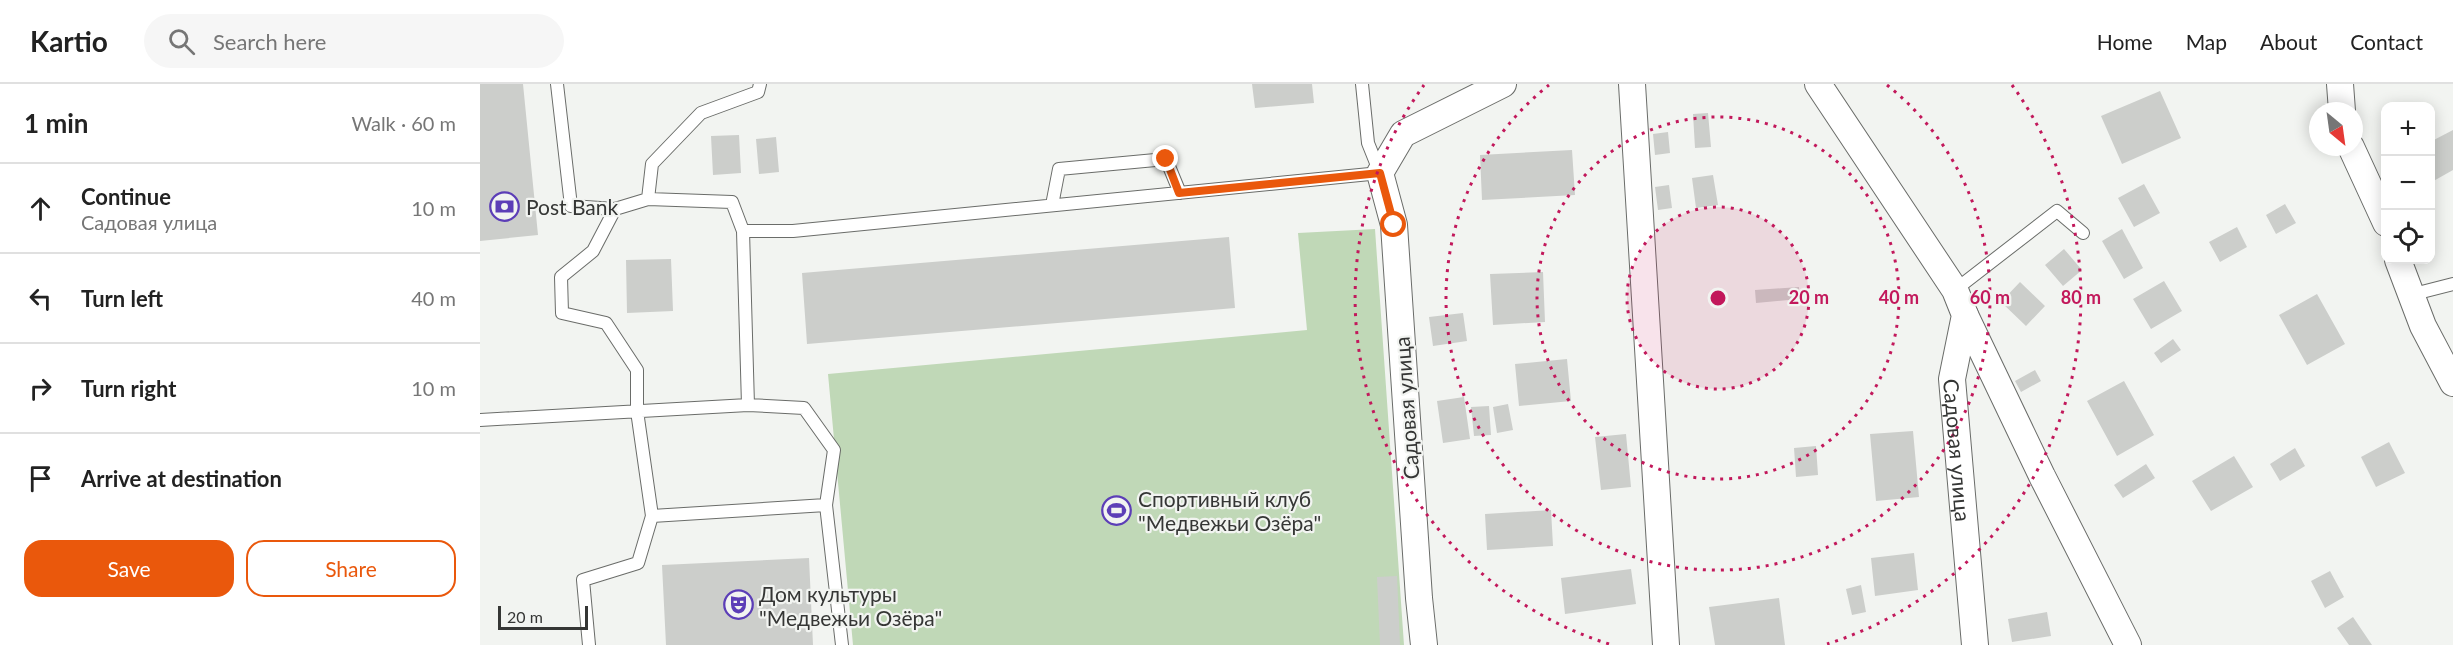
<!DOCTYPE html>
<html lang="en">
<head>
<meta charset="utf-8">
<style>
  :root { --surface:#fff; --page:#f6f6f6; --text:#222; --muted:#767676; --line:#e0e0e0; --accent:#ea580c }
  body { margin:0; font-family:Lato,sans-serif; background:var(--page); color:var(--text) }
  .controls { position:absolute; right:18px; top:18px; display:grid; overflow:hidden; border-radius:12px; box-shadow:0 3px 15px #0003 }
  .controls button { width:54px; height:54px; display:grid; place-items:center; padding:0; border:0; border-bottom:2px solid var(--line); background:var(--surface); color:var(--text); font:30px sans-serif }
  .compass { position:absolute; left:1829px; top:18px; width:54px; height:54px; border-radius:50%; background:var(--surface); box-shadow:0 3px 15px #0003; rotate:151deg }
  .scale { position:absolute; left:18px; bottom:15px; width:90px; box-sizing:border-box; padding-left:6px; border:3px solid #353635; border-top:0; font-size:16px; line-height:21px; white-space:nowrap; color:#353635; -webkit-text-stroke:4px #f2f4f1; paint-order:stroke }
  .stop { position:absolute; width:18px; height:18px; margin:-14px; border:4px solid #ea580c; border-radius:50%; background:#fff }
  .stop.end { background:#ea580c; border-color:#fff; box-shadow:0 2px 6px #0008 }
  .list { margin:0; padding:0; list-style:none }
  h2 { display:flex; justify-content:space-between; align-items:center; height:78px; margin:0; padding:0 24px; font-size:26px }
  h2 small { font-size:20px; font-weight:400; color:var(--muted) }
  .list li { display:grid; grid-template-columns:39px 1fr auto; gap:18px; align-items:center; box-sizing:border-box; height:90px; padding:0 24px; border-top:2px solid var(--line) }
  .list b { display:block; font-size:22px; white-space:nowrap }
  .list p { margin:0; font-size:20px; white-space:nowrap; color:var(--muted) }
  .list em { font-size:20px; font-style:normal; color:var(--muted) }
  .actions { display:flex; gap:12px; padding:18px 24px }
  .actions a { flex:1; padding:14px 0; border:2px solid var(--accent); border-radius:18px; text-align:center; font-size:21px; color:var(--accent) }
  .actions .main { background:var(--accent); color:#fff }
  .icon { flex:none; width:33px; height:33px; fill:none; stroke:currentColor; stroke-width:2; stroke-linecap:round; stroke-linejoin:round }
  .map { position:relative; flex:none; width:1973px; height:561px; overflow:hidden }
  header { display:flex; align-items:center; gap:36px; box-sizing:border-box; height:84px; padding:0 30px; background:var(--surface); border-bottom:2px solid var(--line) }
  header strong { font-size:28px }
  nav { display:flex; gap:33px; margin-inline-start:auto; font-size:21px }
  .search { width:420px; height:54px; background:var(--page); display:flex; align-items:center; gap:15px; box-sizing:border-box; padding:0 21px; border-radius:33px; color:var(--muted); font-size:22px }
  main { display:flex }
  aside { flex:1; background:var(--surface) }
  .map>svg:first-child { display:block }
  .green { fill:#c0d8b7 }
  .building { fill:#cccecb }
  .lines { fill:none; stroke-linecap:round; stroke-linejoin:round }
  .lane-casing { stroke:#6a6c69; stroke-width:14 }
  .street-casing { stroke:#6a6c69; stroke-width:28 }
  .lane { stroke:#fff; stroke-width:12 }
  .street { stroke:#fff; stroke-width:26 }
  .route { stroke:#ea580c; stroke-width:8 }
  .ring { fill:none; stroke:#c2185b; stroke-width:3; stroke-dasharray:3 6 }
  .labels { text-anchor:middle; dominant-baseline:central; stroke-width:4.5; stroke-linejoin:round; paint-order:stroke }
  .poi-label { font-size:21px; fill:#353635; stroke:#f2f4f1; text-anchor:start }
  .street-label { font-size:21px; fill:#353635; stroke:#f2f4f1 }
  .centre { fill:#c2185b; stroke:#f2f4f1; stroke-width:3 }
  .ring-label { font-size:18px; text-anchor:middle; font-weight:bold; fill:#c2185b; stroke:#f2f4f1; stroke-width:4.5; stroke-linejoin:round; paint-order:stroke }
</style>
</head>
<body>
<header>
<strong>Kartio</strong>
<div class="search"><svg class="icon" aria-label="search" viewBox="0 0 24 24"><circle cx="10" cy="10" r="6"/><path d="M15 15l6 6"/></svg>Search here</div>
<nav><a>Home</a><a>Map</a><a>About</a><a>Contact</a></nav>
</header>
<main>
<aside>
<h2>1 min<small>Walk · 60 m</small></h2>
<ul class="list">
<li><svg class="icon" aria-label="ahead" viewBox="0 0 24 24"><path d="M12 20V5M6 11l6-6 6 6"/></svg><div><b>Continue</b><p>Садовая улица</p></div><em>10 m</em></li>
<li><svg class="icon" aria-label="left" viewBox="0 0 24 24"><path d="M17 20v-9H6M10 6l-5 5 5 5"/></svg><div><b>Turn left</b></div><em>40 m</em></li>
<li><svg class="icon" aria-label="right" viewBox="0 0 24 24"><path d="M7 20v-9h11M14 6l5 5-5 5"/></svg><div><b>Turn right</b></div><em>10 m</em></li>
<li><svg class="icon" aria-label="arrive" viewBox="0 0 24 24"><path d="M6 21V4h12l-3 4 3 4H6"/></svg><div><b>Arrive at destination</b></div></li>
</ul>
<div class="actions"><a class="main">Save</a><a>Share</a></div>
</aside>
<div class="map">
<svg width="1973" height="561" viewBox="0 0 1973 561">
  <rect width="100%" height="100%" fill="#f2f4f1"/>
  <!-- green -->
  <path class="green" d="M 895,145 L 924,561 L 373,561 L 348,290 L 827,246 L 818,149 Z"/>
  <!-- building -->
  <path class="building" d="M 0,0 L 43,0 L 58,151 L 0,157 Z
    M 772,0 L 832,0 L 834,19 L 775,24 Z
    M 1680,7 L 1701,54 L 1642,80 L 1621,32 Z
    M 1228,29 L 1231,63 L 1215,64 L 1213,30 Z
    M 1973,46 L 1973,86 L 1950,99 L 1950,58 Z
    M 1188,48 L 1190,69 L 1175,71 L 1173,50 Z
    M 259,51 L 261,89 L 233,91 L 231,52 Z
    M 296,53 L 299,88 L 279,90 L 276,55 Z
    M 1092,66 L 1095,111 L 1002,116 L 1000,71 Z
    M 1233,91 L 1238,121 L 1216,124 L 1212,94 Z
    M 1664,100 L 1680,129 L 1654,143 L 1638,114 Z
    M 1189,101 L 1192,124 L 1178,126 L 1175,103 Z
    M 1805,120 L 1816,139 L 1796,150 L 1786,131 Z
    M 1757,143 L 1767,163 L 1740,178 L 1729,158 Z
    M 1642,145 L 1663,184 L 1644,195 L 1622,157 Z
    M 749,153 L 755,224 L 327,260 L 322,189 Z
    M 1584,165 L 1602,186 L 1583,202 L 1565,181 Z
    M 191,175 L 193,227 L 147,229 L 146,176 Z
    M 1063,188 L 1065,238 L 1013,241 L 1010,190 Z
    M 1684,197 L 1702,227 L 1671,245 L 1653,215 Z
    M 1540,198 L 1565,222 L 1546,242 L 1521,218 Z
    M 1319,203 L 1319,215 L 1276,219 L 1275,206 Z
    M 1837,210 L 1865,260 L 1827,281 L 1799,231 Z
    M 983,229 L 987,257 L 953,262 L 949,233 Z
    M 1693,255 L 1701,266 L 1681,279 L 1674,269 Z
    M 1087,275 L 1091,317 L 1039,322 L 1035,280 Z
    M 1555,286 L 1561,297 L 1541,308 L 1535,297 Z
    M 1644,297 L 1674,351 L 1637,372 L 1607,317 Z
    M 984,313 L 990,355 L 963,359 L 957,317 Z
    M 1028,320 L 1033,346 L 1017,349 L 1013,323 Z
    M 1009,322 L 1011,351 L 994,352 L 991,323 Z
    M 1433,347 L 1439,413 L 1396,417 L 1390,350 Z
    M 1146,350 L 1151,403 L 1121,406 L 1115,353 Z
    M 1909,358 L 1925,389 L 1896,403 L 1881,373 Z
    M 1336,362 L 1338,391 L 1316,393 L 1314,364 Z
    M 1815,364 L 1825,382 L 1800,397 L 1790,380 Z
    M 1754,372 L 1773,403 L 1731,427 L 1712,397 Z
    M 1666,380 L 1675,394 L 1643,414 L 1634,401 Z
    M 1071,426 L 1073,462 L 1007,466 L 1005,430 Z
    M 1434,469 L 1438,506 L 1395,512 L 1391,474 Z
    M 329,474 L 333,561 L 186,561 L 182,481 Z
    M 1151,485 L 1156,520 L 1085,530 L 1081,494 Z
    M 1850,487 L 1864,513 L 1845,524 L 1831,497 Z
    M 917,492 L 920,561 L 900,561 L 897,493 Z
    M 1381,501 L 1386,528 L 1372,531 L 1366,505 Z
    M 1299,514 L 1305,561 L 1235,561 L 1229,523 Z
    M 1567,528 L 1571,552 L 1532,558 L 1528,535 Z
    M 1873,533 L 1892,561 L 1869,561 L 1857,544 Z"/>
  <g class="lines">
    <defs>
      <path id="lane" d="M 77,0 L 91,122 L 135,125 L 168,115 L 252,118 L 263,147
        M 168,115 L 172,80 L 221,29 L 278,8 L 280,0
        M 572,121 L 579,85 L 686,75 L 700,109
        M 135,125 L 113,167 L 81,193 L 82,229 L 126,239 L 157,286 L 157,327 L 172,432
        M 1475,206 L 1577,127 L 1603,149
        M 1930,211 L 1973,200
        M 268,321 L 263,147 L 313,147 L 900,89 L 888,59 L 882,0
        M 0,336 L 268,321 L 324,324 L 354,366 L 346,421
        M 109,561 L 103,496 L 158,479 L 172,432 L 346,421 L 362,561"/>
      <g id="street">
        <path d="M 1152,0 L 1186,561"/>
        <path id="s1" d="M 1338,0 L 1475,206 L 1485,231 L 1472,295 L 1495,561"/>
        <path d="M 1860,0 L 1862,27"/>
        <path d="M 1871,63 L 1906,139"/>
        <path d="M 1918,176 L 1943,242 L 1973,299"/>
        <path d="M 1485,231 L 1562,392 L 1648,561"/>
        <path d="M 944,561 L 939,514 L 914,141 L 900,89 L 923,50 L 1023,0"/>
      </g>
    </defs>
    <!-- lane casing -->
    <use href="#lane" class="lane-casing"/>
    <!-- street casing -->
    <use href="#street" class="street-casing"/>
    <!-- lane -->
    <use href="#lane" class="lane"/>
    <!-- street -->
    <use href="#street" class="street"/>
  </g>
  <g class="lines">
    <!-- route -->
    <path class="route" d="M 686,75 L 699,109 L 900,89 L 914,141"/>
  </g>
  <!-- distance rings -->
  <circle cx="1238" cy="214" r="91" fill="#c2185b" fill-opacity=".12"/>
  <g class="ring">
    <circle cx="1238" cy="214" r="91"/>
    <circle cx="1238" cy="214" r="181"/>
    <path d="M1407 1A272 272 0 1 1 1069 1"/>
    <path d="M1129 560A363 363 0 0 1 944 1M1532 1A363 363 0 0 1 1347 560"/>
  </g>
  <!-- icons -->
  <defs>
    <symbol id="bank-ring" viewBox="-11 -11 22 22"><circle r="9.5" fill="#f2f4f1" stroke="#5c3eb7" stroke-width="1.5"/><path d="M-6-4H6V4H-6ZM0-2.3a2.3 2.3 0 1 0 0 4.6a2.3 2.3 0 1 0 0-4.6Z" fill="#5c3eb7"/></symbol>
    <symbol id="stadium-ring" viewBox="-11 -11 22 22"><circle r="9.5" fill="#f2f4f1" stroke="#5c3eb7" stroke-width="1.5"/><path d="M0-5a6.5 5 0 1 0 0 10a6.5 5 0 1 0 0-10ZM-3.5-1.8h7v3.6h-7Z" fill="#5c3eb7"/></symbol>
    <symbol id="theatre-ring" viewBox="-11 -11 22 22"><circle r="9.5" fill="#f2f4f1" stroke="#5c3eb7" stroke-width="1.5"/><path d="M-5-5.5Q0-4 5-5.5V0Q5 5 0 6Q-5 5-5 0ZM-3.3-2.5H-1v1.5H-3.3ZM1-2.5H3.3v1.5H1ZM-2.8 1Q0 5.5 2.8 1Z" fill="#5c3eb7"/></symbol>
  </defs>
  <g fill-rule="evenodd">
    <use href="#bank-ring" x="8" y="106" width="33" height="33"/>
    <use href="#stadium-ring" x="620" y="410" width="33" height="33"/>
    <use href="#theatre-ring" x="242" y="504" width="33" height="33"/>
  </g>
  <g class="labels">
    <!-- poi labels -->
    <g class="poi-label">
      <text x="46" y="122">Post Bank</text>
      <text x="658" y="414">Спортивный клуб<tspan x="658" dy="24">"Медвежьи Озёра"</tspan></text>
      <text x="279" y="509">Дом культуры<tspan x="279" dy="24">"Медвежьи Озёра"</tspan></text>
    </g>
    <!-- street labels -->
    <g class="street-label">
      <text transform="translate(926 324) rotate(-94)">Садовая улица</text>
      <text stroke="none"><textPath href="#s1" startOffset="411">Садовая улица</textPath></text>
    </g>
  </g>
  <circle cx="1238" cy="214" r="9" class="centre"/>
  <g class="ring-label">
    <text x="1329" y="220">20 m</text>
    <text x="1419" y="220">40 m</text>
    <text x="1510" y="220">60 m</text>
    <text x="1601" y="220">80 m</text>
  </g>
</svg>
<div class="controls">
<button>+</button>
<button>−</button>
<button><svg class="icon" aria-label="locate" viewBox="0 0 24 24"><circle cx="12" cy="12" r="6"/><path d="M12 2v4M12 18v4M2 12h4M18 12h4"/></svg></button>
</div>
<svg class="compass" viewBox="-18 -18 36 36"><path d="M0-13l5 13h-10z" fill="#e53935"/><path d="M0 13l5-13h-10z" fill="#767676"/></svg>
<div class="scale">20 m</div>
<div class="stop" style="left:914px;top:141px"></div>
<div class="stop end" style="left:686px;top:75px"></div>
</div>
</main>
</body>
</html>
